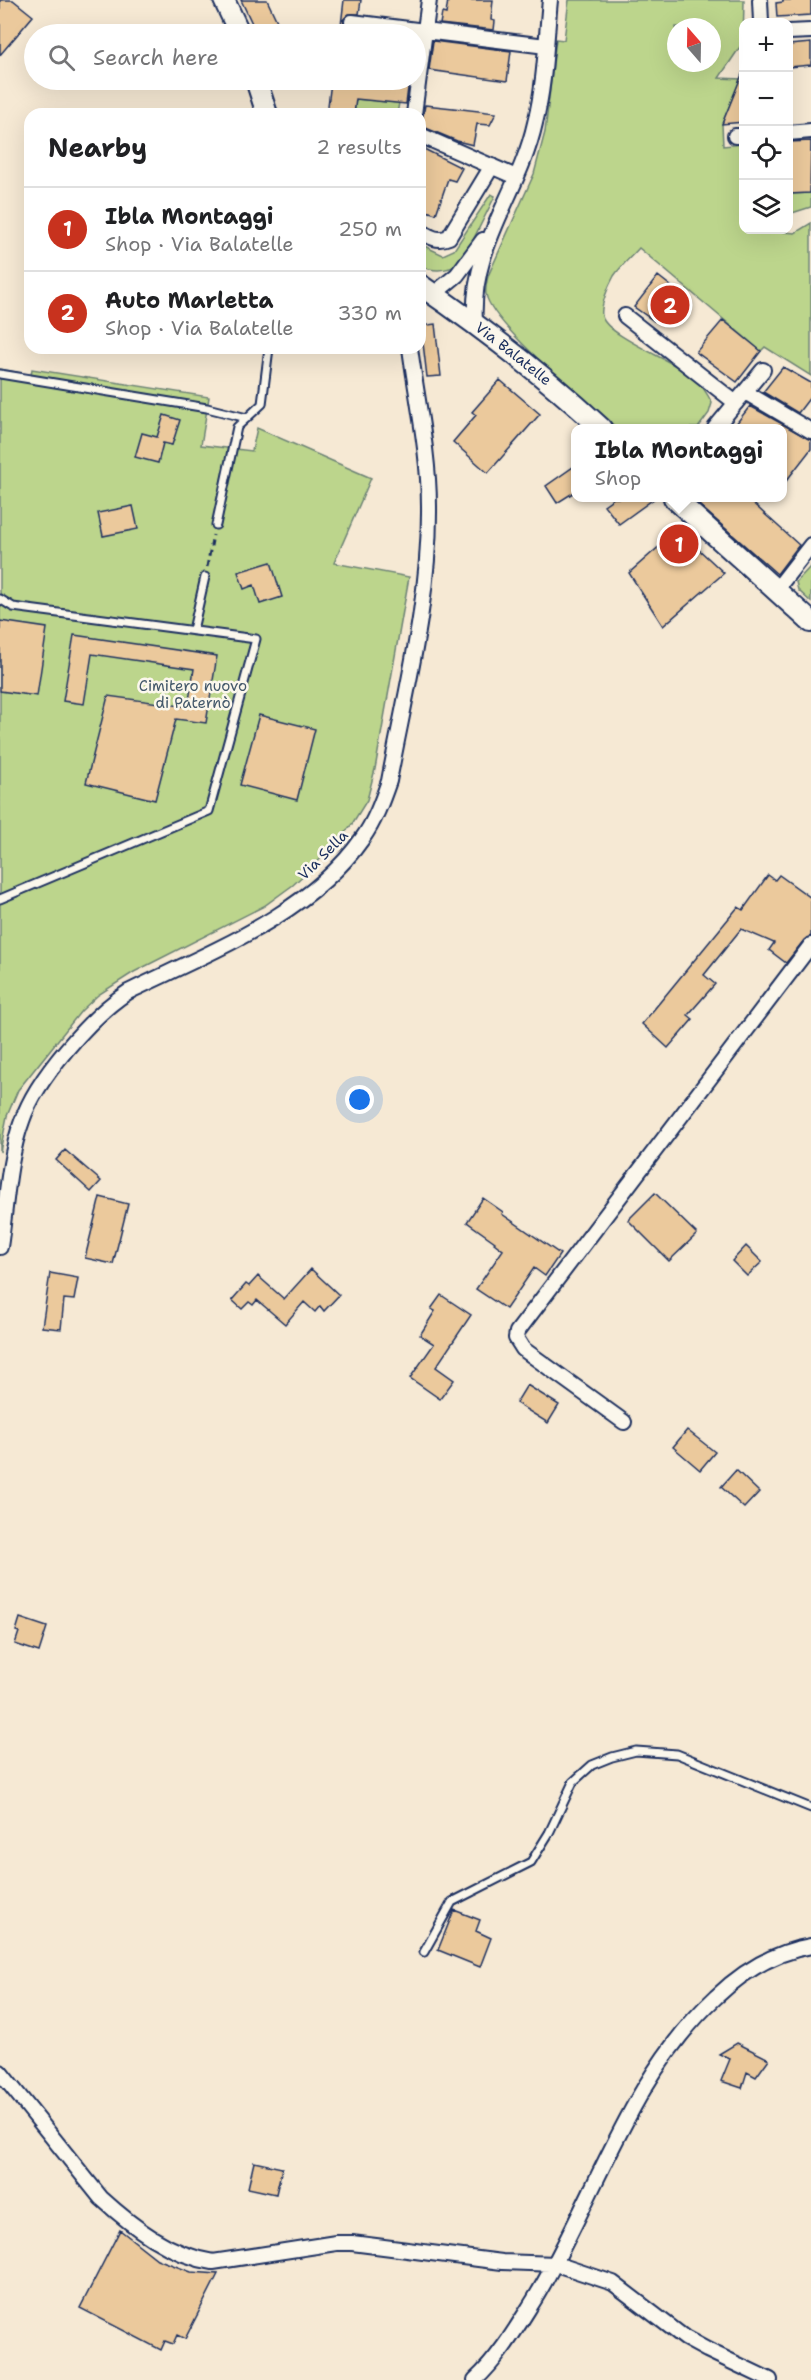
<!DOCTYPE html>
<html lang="en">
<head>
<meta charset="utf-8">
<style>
  :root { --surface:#fff; --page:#f6f6f6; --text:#202124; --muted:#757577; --line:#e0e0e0; --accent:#c8321e }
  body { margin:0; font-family:"Shantell Sans",sans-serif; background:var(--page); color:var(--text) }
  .controls { position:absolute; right:18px; top:18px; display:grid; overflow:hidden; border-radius:12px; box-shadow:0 6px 24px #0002 }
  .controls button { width:54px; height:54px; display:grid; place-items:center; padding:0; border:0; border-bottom:2px solid var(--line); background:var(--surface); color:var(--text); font:30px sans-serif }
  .compass { position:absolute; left:667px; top:18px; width:54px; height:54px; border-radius:50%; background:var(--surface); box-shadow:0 6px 24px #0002; rotate:340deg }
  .you { position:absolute; left:360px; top:1100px; width:21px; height:21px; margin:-15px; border:4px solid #fff; border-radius:50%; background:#1a73e8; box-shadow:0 0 0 9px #1a73e833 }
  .badge { display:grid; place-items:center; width:39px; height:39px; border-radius:50%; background:var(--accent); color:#fff; font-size:20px; font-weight:700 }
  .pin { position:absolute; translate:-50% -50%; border:3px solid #fff; box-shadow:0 2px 6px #0006 }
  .popup { position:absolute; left:571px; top:424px; width:216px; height:78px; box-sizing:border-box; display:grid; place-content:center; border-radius:12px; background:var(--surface); filter:drop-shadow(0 2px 4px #0005); font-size:20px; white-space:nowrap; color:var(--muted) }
  .popup b { font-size:22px; color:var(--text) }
  .popup::after { content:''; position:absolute; left:50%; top:100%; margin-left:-12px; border:12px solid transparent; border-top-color:var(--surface) }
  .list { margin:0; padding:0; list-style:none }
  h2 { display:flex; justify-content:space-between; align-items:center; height:78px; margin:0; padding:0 24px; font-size:26px }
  h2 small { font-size:20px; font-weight:400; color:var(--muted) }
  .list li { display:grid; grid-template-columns:39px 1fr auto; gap:18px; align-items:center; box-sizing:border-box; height:84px; padding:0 24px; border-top:2px solid var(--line) }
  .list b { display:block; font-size:22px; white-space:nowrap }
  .list p { margin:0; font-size:20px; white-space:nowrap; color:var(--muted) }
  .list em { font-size:20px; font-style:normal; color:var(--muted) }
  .icon { flex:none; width:33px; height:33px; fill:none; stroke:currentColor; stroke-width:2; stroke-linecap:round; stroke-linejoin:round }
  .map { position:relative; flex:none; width:811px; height:2380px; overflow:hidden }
  .search { position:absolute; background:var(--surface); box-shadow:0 6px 24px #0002; left:24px; top:24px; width:402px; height:66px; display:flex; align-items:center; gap:15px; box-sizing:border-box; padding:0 21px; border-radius:33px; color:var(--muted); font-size:22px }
  .panel { position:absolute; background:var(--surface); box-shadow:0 6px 24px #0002; left:24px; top:108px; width:402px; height:246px; border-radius:18px }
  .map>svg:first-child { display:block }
  .green { fill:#bcd58c; stroke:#6c8275; stroke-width:1.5; fill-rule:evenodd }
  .building { fill:#ebc99c; stroke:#1b2f5e; stroke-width:1.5 }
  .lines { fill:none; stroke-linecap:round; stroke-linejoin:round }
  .lane-casing { stroke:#1b2f5e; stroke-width:11 }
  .street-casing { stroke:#1b2f5e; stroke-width:18 }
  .secondary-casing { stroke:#1b2f5e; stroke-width:24 }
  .path { stroke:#1b2f5e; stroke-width:3; stroke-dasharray:6 4.5; stroke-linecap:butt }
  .lane { stroke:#fbf7ec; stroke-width:7 }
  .street { stroke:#fbf7ec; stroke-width:14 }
  .secondary { stroke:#fbf7ec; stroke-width:20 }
  .labels { text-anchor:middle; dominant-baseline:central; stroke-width:5; stroke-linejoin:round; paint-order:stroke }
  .street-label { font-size:15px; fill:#1b2f5e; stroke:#fbf7ec }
  .park-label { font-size:15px; fill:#43586a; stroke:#fbf7ec }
</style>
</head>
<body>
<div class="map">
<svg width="811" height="2380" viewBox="0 0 811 2380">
  <rect width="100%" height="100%" fill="#f6e9d4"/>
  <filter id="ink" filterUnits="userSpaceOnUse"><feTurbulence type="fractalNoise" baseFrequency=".0167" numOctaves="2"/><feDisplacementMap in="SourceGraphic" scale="12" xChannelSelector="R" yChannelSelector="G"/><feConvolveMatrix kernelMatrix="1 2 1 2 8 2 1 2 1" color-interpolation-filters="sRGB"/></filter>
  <g filter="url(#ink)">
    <!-- green -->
    <path class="green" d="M 569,0 L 744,0 L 743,46 L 740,47 L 719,78 L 741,79 L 722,124 L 723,146 L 743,144 L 744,230 L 784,230 L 784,232 L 795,233 L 811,223 L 811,376 L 765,347 L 761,351 L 639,248 C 631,257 621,266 614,276 C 609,285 600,305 602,316 C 606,336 675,361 693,377 C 702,385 707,393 712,403 L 709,413 L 698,428 L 617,428 C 591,405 491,325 486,294 C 485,289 487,281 488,276 L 534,174 L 545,132 L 556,39 L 564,40 ZM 676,27 L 712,27 L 712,63 L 676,63 Z
      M 356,99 L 399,103 L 397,114 L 354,114 Z
      M 811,193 L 811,207 L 789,214 L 788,194 Z
      M 491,194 L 495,196 L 462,262 C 449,271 434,272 420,266 L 420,244 L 443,255 L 454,250 Z
      M 0,369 L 31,375 L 32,369 L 209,397 L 201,445 L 252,451 L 257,428 L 371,478 L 334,563 L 409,577 L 375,769 L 367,800 L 352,824 L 333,847 L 293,885 L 264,906 L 134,972 L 98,995 L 81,1011 L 18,1090 L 7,1116 L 0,1152 Z
      M 811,566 L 811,602 L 798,590 L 796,582 Z"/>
    <!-- building -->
    <path class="building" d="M 0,0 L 13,0 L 33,16 L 0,55 Z
      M 241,0 L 267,0 L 283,34 L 257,34 Z
      M 344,0 L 361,0 L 359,14 L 349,14 L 343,20 L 346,29 L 356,32 L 356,34 L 340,34 Z
      M 448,0 L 493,0 L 491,20 L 495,21 L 494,30 L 440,24 L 442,13 L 446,14 Z
      M 783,0 L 811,0 L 811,15 L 777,17 L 776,3 L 783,2 Z
      M 433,41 L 511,51 L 507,81 L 429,70 Z
      M 811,43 L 811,65 L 789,67 L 789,45 Z
      M 743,72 L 744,122 L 722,124 Z
      M 365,80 L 409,80 L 406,104 L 356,99 L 354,114 L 327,114 L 331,82 L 364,86 Z
      M 425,105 L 453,108 L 496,113 L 490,125 L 477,124 L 473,145 L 457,141 L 421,126 Z
      M 811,141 L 810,193 L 789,194 L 789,142 Z
      M 420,147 L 462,168 L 455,181 L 448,179 L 436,214 L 420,209 Z
      M 658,276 L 677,291 L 654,321 L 634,307 Z
      M 723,320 L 761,351 L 737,382 L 696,352 Z
      M 435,324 L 441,376 L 427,377 L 421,326 Z
      M 783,367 L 811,383 L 811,396 L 798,413 L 763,392 Z
      M 500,380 L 540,414 L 488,473 L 453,442 L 476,415 L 472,412 Z
      M 750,406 L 811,440 L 811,449 L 783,485 L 783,429 L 732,429 Z
      M 164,415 L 180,420 L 172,445 L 163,443 L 158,463 L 135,457 L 142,433 L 157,437 Z
      M 576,465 L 576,491 L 557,503 L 546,486 Z
      M 614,498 L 655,498 L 619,524 L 604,505 Z
      M 691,498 L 747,498 L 799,545 L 777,574 Z
      M 133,506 L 138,529 L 103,536 L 98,513 Z
      M 678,530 L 724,573 L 663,626 L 629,573 Z
      M 271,562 L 282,597 L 260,604 L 254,585 L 244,589 L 238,572 Z
      M 0,621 L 47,628 L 37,696 L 0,691 Z
      M 74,635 L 217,656 L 206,723 L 176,719 L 155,800 L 86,783 L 108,696 L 188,707 L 194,669 L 92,654 L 84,704 L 63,701 Z
      M 259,715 L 315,729 L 297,800 L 240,785 Z
      M 768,875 L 775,880 L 779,875 L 811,898 L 811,936 L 804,940 L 786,963 L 769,950 L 774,943 L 741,929 L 704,975 L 715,984 L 688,1015 L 693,1019 L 668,1048 L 642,1024 L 738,907 L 743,910 Z
      M 65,1150 L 101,1181 L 91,1192 L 56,1160 Z
      M 655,1193 L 697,1234 L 669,1261 L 628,1220 Z
      M 100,1197 L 128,1204 L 113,1264 L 85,1258 Z
      M 483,1198 L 503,1212 L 502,1214 L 560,1254 L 545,1276 L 534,1268 L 506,1309 L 476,1289 L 503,1250 L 494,1243 L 495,1242 L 467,1222 Z
      M 746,1246 L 762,1262 L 747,1276 L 732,1261 Z
      M 311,1269 L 339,1295 L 324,1311 L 320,1306 L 315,1312 L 304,1302 L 285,1324 L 257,1300 L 253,1305 L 249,1302 L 242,1309 L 232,1300 L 246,1284 L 249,1286 L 258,1276 L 284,1299 Z
      M 50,1273 L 78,1278 L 74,1300 L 64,1299 L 61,1329 L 42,1327 Z
      M 441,1295 L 471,1315 L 436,1367 L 454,1380 L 440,1399 L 410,1378 L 434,1344 L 420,1335 L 435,1311 L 431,1309 Z
      M 527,1385 L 559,1405 L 548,1423 L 516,1403 Z
      M 687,1430 L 715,1452 L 700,1470 L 673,1447 Z
      M 736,1470 L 759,1492 L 744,1508 L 721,1487 Z
      M 20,1618 L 47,1627 L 39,1652 L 15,1644 L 19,1632 L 16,1631 Z
      M 454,1910 L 480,1920 L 476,1931 L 491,1938 L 480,1967 L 438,1950 Z
      M 737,2043 L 769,2059 L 756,2077 L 747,2072 L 742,2088 L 721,2081 L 730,2059 L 719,2054 Z
      M 254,2162 L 282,2168 L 276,2194 L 248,2188 Z
      M 120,2230 L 157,2259 L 191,2272 L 218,2274 L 185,2339 L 177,2335 L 173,2344 L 165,2341 L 161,2350 L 80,2308 Z"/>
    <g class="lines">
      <defs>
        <path id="lane" d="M 0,374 L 207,408 L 247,418
          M 216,525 L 237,427 L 262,404 L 269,348
          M 0,599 L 13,607 L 256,639 L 209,811 L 0,899
          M 193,630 L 205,577
          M 424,1952 L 452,1902 L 531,1862 L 549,1833 L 573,1782 L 592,1765 L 612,1757 L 636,1751 L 677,1754 L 811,1808"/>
        <path id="street" d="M 760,0 L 761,22
          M 352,22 L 546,46
          M 788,32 L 811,31
          M 414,114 L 429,0
          M 788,133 L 811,131
          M 420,135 L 516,177
          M 735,136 L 744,136
          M 420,231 C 430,237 437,242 449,237 L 492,166
          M 434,294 L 457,275 L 483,240
          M 625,316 L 736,403
          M 475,323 C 470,245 519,195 535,123 C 545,84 546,40 550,0
          M 745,392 L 811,431
          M 715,428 L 763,370
          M 776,590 L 811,545
          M 0,1247 C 6,1208 8,1158 22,1121 C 36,1079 91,1016 128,992 C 208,953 310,914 362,839 C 375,821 382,801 389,781 C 406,691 430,599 429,506 C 429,454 417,400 410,348
          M 624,1422 L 523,1349 L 516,1338 L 517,1332 L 811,945
          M 0,2072 L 101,2198 C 133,2227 169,2255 213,2262 L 336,2243 L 352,2243 L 502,2262 L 556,2264 L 613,2283 L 685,2338 L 707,2350 L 770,2380
          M 475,2380 C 499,2358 517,2327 534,2300 C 595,2200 629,2077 716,1997 C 742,1972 775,1952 811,1946"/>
        <g id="secondary">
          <path d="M 224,0 L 240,34"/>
          <path d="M 256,80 L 267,114"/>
          <path id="s1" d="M 420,285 C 484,329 544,375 601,428"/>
          <path d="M 674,498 L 811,622"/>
        </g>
      </defs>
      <!-- lane casing -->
      <use href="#lane" class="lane-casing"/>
      <!-- street casing -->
      <use href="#street" class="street-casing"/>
      <!-- secondary casing -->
      <use href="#secondary" class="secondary-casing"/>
      <!-- path -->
      <path class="path" d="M 207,567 L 213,535"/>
      <!-- lane -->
      <use href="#lane" class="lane"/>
      <!-- street -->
      <use href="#street" class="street"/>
      <!-- secondary -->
      <use href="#secondary" class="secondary"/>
    </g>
  </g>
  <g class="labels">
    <!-- street labels -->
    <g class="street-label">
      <text stroke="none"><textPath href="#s1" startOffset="116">Via Balatelle</textPath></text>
      <text transform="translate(323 855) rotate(-45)">Via Sella</text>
    </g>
    <!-- park labels -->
    <g class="park-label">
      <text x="193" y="686">Cimitero nuovo<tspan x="193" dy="17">di Paternò</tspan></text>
    </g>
  </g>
</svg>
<div class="controls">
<button>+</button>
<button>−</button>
<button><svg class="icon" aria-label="locate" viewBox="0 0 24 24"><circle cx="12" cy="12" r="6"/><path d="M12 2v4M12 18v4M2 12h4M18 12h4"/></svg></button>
<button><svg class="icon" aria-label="layers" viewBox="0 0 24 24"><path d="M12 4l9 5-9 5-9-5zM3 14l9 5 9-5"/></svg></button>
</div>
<svg class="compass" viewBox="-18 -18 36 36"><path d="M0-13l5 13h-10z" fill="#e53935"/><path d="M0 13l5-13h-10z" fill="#757577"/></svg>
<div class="you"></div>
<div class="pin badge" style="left:679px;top:544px">1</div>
<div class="popup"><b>Ibla Montaggi</b>Shop</div>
<div class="pin badge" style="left:670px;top:305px">2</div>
<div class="search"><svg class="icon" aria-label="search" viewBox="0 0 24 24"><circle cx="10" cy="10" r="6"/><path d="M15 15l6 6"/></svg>Search here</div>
<section class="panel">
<h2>Nearby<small>2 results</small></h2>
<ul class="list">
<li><span class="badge">1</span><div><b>Ibla Montaggi</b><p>Shop · Via Balatelle</p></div><em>250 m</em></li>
<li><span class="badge">2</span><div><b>Auto Marletta</b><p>Shop · Via Balatelle</p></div><em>330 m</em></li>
</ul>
</section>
</div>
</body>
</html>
